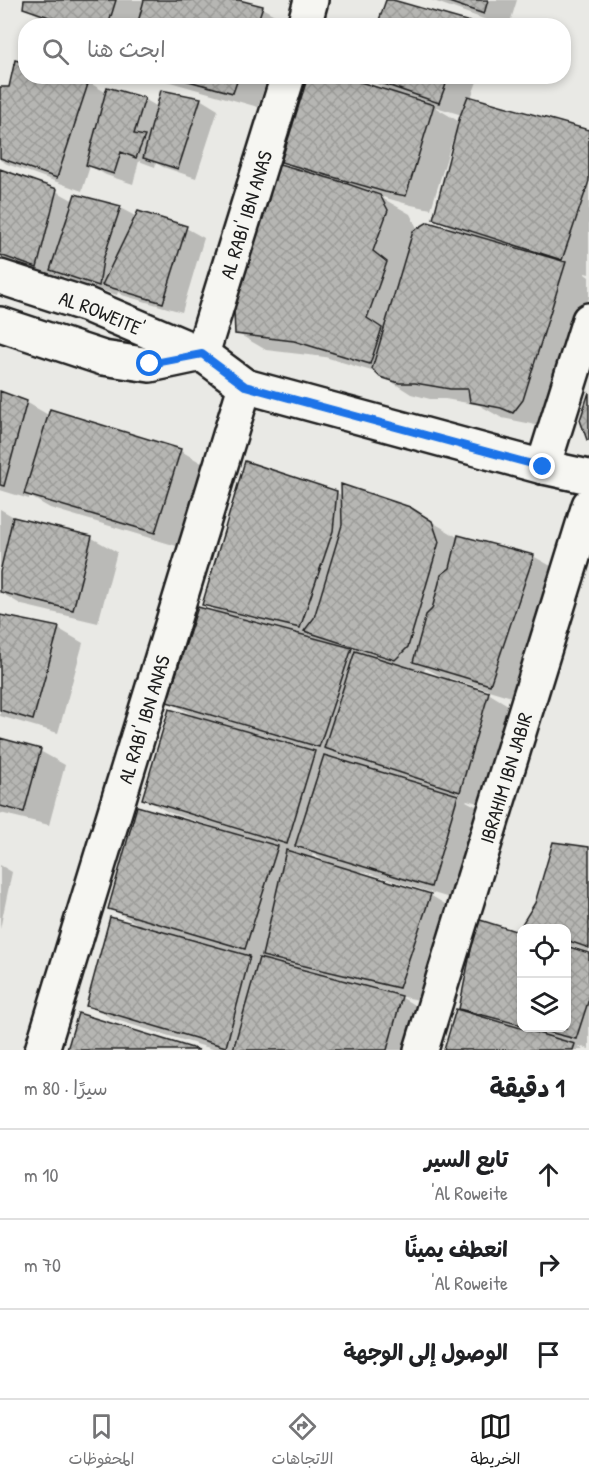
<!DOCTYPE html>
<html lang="ar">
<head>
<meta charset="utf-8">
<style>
  :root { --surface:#fff; --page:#f6f6f6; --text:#202124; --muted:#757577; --line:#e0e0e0; --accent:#1c1c1c }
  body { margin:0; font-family:"Patrick Hand","Playpen Sans Arabic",sans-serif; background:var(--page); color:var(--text); direction:rtl }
  .controls { position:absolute; right:18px; bottom:18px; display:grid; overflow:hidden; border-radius:12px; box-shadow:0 3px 9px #0003 }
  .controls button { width:54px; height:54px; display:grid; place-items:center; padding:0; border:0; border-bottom:2px solid var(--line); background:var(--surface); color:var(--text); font:30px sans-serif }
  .stop { position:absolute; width:18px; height:18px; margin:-14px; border:4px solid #1a73e8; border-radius:50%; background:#fff }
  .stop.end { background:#1a73e8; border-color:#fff; box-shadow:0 2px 6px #0008 }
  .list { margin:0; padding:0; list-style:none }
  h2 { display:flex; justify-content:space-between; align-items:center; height:78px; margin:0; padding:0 24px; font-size:26px }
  h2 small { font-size:20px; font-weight:400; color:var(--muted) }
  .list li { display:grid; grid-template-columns:39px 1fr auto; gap:18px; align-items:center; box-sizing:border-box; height:90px; padding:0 24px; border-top:2px solid var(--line) }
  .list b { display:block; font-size:22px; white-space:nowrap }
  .list p { margin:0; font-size:20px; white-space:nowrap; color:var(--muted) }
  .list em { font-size:20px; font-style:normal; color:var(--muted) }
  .icon { flex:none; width:33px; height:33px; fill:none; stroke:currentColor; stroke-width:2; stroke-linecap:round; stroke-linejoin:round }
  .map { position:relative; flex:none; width:589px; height:1050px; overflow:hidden; direction:ltr }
  .search { position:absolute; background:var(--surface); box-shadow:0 3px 9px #0003; left:18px; right:18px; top:18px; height:66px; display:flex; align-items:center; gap:15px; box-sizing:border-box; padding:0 21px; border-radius:24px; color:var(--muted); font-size:22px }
  .sheet { height:348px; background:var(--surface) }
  nav { display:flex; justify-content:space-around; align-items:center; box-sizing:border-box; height:84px; border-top:2px solid var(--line); background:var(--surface); font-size:16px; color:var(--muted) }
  nav a { display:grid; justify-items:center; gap:3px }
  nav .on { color:var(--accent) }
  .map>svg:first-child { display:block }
  .shadow { fill:#0003; fill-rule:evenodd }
  .building { fill:url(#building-cross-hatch); stroke:#1c1c1c; stroke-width:1.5 }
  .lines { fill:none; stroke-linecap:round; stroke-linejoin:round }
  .street-casing { stroke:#1c1c1c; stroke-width:38 }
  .street { stroke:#f6f6f2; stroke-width:33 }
  .route { stroke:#1a73e8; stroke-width:8 }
  .labels { text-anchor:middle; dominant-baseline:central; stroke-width:5; stroke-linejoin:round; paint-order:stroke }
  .street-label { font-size:20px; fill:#1c1c1c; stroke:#f6f6f2 }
</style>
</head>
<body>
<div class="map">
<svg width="589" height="1050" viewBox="0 0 589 1050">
  <defs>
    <pattern id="building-cross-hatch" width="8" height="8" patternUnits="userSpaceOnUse" patternTransform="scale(1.5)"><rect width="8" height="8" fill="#b6b6b3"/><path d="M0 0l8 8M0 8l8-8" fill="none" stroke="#9c9c99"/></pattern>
  </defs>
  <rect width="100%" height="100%" fill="#e9e9e5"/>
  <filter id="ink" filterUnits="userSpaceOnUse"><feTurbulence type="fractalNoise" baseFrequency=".0167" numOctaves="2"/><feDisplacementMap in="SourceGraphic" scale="12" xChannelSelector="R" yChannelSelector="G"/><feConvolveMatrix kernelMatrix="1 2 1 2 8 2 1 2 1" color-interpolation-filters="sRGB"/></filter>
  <g filter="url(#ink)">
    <!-- shadow -->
    <path class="shadow" d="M 26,0 L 233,0 L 262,8 L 287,22 L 286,26 L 62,26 L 49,21 L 24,7 Z
      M 431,0 L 517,0 L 509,26 L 503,26 Z
      M 26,76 L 88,82 L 107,93 L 144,99 L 158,107 L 200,99 L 218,110 L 196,178 L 163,167 L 156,163 L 155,167 L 139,161 L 133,184 L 106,175 L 90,166 L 82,191 L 7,164 L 0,160 L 0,88 L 10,88 Z
      M 149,76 L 268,76 L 258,107 Z
      M 363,76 L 479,76 L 471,98 L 589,132 L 589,274 L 585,273 L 585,274 L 589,277 L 589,298 L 552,417 L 543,429 L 532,424 L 502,418 L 479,405 L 445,399 L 430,399 L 411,394 L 378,373 L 325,357 L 266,350 L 237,333 L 298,170 L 283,161 L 390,92 ZM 436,107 L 462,115 L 460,122 L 436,108 ZM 453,138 L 455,138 L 434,218 L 456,230 L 416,231 L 417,228 L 410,214 L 382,198 L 383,197 L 411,205 L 431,209 Z
      M 0,171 L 56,191 L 74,201 L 120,208 L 137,217 L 186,228 L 204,238 L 182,312 L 122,295 L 118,292 L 117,295 L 70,280 L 63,276 L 62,281 L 0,260 Z
      M 0,393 L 26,402 L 50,416 L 51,411 L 181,451 L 205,465 L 180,547 L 50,508 L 29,496 L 29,499 L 0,490 Z
      M 337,493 L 343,496 L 409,508 L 459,538 L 533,556 L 558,570 L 515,698 L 449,678 L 449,681 L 488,693 L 513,708 L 485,805 L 467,800 L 466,801 L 483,810 L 456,900 L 362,871 L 361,874 L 430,895 L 455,910 L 424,1001 L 399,996 L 426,1012 L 416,1050 L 216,1050 L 113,1019 L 88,1005 L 141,926 L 110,908 L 210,828 L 211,826 L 168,812 L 143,798 L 196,717 L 169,702 L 221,614 L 204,604 ZM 426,668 L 446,679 L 422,673 ZM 313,854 L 328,863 L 311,859 Z
      M 0,509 L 19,520 L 92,538 L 117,552 L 98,623 L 22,605 L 0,592 Z
      M 0,616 L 59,629 L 83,643 L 58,733 L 0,716 Z
      M 0,740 L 40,751 L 65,765 L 49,825 L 0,813 Z
      M 589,849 L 589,952 L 566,944 L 566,928 L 533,928 L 524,923 Z
      M 0,865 L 12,872 L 0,929 Z
      M 522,934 L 522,1028 L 566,1028 L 589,955 L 589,1049 L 578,1046 L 583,1050 L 446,1050 L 471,1014 L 461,1008 Z"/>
    <!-- building -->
    <path class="building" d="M 24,0 L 116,0 L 108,26 L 75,26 L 23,8 Z
      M 144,0 L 239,0 L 263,6 L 256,26 L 137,26 Z
      M 386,0 L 393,0 L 470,22 L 469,26 L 377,26 Z
      M 443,0 L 488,0 L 484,14 Z
      M 15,60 L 26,63 L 26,76 L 73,76 L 89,81 L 57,178 L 0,158 L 0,87 L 9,87 Z
      M 170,76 L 239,76 L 233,93 Z
      M 308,76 L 341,76 L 434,105 L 406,196 L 385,192 L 281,162 Z
      M 361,76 L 449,76 L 439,103 Z
      M 107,87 L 145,98 L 134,134 L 145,136 L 136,158 L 121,152 L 114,174 L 86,165 Z
      M 161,90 L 201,98 L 178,169 L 143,158 Z
      M 468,96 L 589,130 L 589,181 L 562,260 L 433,219 L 460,116 Z
      M 276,163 L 339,181 L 380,195 L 388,210 L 373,251 L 387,262 L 367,318 L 382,328 L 370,364 L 294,341 L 235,334 L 234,311 L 245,267 L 268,203 Z
      M 0,169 L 57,189 L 37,268 L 0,255 Z
      M 75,194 L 121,206 L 103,260 L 99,286 L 50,270 Z
      M 138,211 L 187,226 L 163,303 L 102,285 Z
      M 428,222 L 566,262 L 523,400 L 513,413 L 501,408 L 470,402 L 468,389 L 450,389 L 415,383 L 399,383 L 380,377 L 372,369 L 413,231 Z
      M 0,391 L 27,401 L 4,486 L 0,485 Z
      M 589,392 L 589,440 L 587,440 L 580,420 Z
      M 50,409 L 181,449 L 155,533 L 24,494 Z
      M 245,461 L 337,491 L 333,531 L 300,628 L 202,605 Z
      M 341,484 L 410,507 L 432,521 L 439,542 L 408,647 L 395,660 L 304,631 L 314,618 L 342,525 Z
      M 13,517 L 92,536 L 73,610 L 0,592 L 0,572 Z
      M 458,535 L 534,555 L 490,685 L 413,662 L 426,615 L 432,609 L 441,575 L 450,568 Z
      M 198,607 L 352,648 L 319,747 L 167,702 Z
      M 0,615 L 59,627 L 33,720 L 0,710 Z
      M 355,651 L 489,692 L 460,792 L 324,748 Z
      M 169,709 L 315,751 L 287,844 L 142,799 Z
      M 0,738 L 41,749 L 24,812 L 0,806 Z
      M 324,755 L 458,795 L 431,887 L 295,846 Z
      M 137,806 L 278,846 L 245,949 L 108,909 Z
      M 553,842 L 589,847 L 589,948 L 566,940 L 566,928 L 535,928 L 522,924 L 535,903 Z
      M 286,850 L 431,894 L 399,988 L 262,956 Z
      M 110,917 L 250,956 L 226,1047 L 86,1006 Z
      M 477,919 L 522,933 L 522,1025 L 459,1009 Z
      M 566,946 L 589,953 L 589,999 L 576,1039 L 533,1028 L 566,1028 Z
      M 259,958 L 402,996 L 387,1050 L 233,1050 Z
      M 456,1009 L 575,1044 L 573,1050 L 444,1050 Z
      M 78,1013 L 199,1050 L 67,1050 Z"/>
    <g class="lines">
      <defs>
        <g id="street">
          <path d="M 304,26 L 311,0"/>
          <path id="s1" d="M 0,277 L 87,305 L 202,354 L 245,386 L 543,467 L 589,477"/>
          <path d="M 0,324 L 103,358 L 150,365 L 202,354"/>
          <path id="s2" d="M 202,354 L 288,76"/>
          <path d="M 543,467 L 589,320"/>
          <path id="s3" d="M 42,1050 L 245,386"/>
          <path id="s4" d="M 421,1050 L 589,505"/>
        </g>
      </defs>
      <!-- street casing -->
      <use href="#street" class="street-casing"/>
      <!-- street -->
      <use href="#street" class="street"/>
    </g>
  </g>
  <g class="lines" filter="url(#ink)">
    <!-- route -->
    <path class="route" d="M 150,364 L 202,354 L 245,386 L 543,467"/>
  </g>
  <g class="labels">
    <!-- street labels -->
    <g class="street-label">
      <text stroke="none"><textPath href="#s2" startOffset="146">AL RABI' IBN ANAS</textPath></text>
      <text stroke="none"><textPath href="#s1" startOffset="108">AL ROWEITE'</textPath></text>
      <text stroke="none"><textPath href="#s3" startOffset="346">AL RABI' IBN ANAS</textPath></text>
      <text stroke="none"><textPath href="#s4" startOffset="285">IBRAHIM IBN JABIR</textPath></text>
    </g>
  </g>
</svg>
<div class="controls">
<button><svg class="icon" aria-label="locate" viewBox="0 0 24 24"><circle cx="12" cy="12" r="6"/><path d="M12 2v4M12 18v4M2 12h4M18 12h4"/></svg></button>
<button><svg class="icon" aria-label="layers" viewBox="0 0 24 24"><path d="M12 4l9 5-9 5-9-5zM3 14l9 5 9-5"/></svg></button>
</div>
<div class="stop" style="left:150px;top:364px"></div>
<div class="stop end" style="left:543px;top:467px"></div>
<div class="search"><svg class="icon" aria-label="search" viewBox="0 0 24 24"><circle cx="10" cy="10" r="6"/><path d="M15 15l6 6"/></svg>ابحث هنا</div>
</div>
<section class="sheet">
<h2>1 دقيقة<small>سيرًا · 80 m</small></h2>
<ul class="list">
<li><svg class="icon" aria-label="ahead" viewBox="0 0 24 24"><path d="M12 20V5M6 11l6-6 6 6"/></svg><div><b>تابع السير</b><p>Al Roweite'</p></div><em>10 m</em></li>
<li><svg class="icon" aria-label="right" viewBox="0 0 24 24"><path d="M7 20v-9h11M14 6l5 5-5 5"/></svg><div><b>انعطف يمينًا</b><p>Al Roweite'</p></div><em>70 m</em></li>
<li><svg class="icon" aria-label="arrive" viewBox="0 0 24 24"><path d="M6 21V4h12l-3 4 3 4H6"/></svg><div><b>الوصول إلى الوجهة</b></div></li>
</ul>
</section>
<nav>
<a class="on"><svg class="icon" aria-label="map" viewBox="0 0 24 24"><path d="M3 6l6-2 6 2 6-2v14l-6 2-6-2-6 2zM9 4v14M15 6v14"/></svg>الخريطة</a>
<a><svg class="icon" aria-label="directions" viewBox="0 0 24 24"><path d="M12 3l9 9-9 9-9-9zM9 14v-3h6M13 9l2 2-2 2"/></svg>الاتجاهات</a>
<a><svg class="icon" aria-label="saved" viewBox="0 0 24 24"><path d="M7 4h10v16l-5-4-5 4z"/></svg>المحفوظات</a>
</nav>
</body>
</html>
